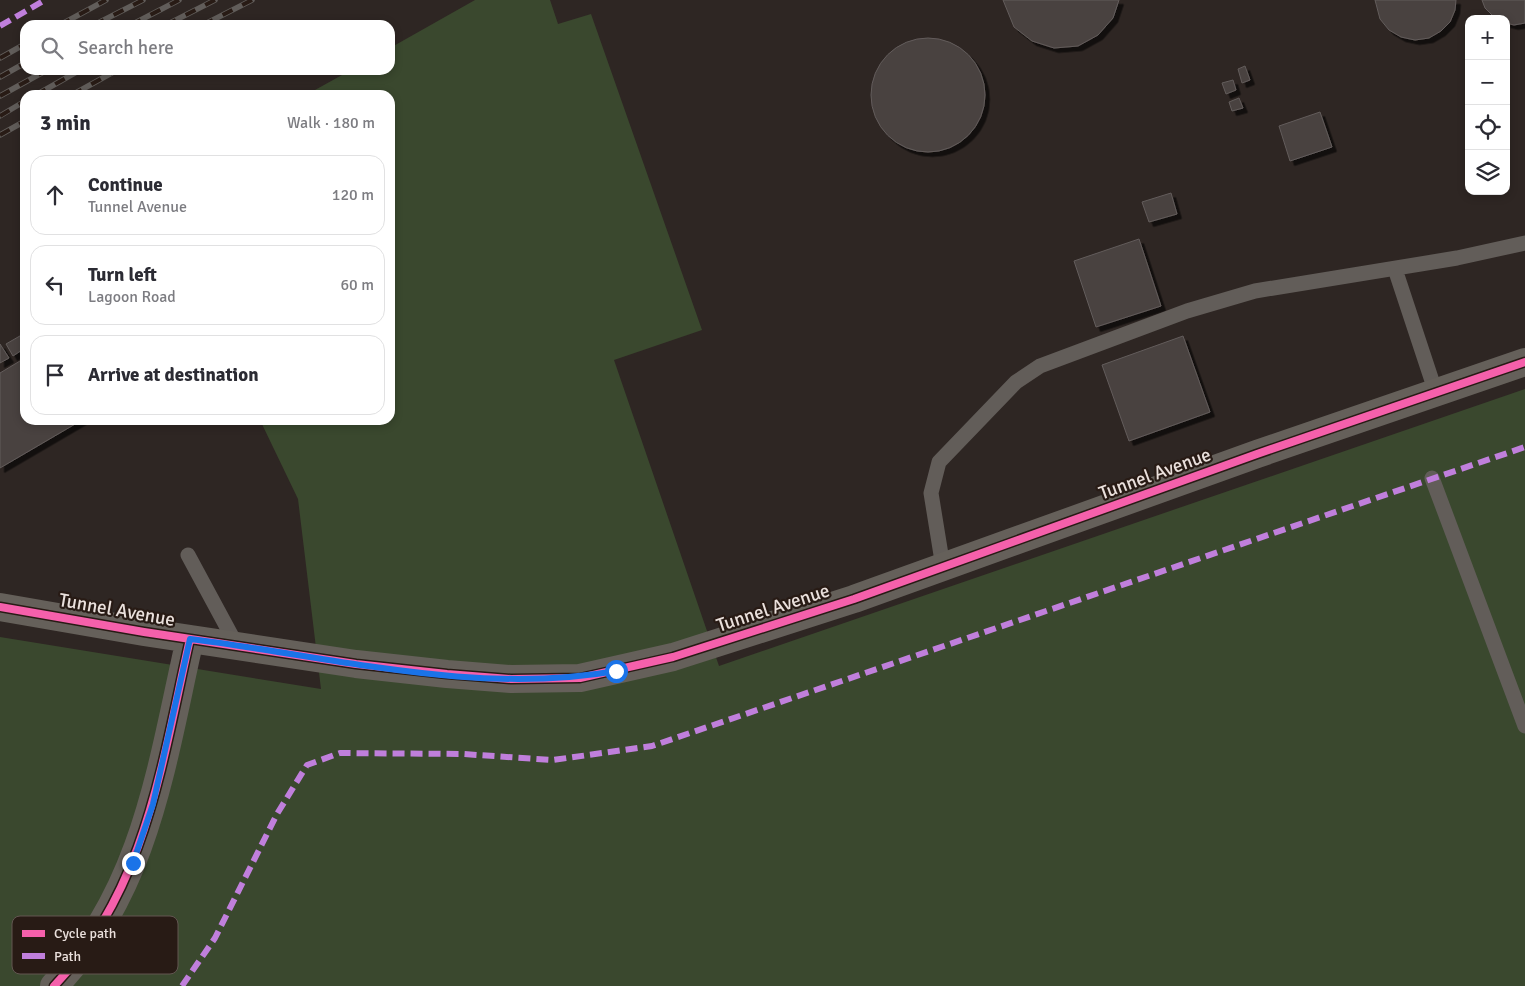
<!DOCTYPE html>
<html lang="en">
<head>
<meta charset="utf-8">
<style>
  :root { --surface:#fff; --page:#f7f7f7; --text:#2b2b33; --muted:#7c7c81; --line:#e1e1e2 }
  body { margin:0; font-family:Signika,sans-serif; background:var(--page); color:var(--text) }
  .controls { position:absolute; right:15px; top:15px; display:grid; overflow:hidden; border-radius:10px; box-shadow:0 2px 8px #0003 }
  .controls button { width:45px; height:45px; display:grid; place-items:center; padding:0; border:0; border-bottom:1px solid var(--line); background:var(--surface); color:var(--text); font:25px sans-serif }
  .stop { position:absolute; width:15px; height:15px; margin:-11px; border:4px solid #1a73e8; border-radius:50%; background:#fff }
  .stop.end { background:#1a73e8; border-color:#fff; box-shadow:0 1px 5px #0008 }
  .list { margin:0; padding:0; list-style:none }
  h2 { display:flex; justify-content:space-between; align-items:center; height:65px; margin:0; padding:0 20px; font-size:21px }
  h2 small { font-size:16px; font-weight:400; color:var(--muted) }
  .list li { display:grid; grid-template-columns:32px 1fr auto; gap:15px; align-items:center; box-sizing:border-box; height:80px; margin:0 10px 10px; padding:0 10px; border:1px solid var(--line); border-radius:15px }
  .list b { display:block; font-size:19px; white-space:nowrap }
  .list p { margin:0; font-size:16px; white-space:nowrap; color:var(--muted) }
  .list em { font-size:16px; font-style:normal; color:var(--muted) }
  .icon { flex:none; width:28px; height:28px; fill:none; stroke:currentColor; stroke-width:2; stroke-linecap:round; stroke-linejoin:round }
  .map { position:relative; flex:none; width:1525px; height:986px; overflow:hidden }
  .search { position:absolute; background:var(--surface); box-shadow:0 2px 8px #0003; left:20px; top:20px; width:375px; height:55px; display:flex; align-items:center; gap:12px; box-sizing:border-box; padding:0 18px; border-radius:15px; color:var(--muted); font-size:19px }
  .panel { position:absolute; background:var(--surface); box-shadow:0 2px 8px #0003; left:20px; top:90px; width:375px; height:335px; border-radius:15px }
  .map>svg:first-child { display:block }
  .green { fill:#3a482e }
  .building { fill:#484240; stroke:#635c5b; filter:url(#shadow) }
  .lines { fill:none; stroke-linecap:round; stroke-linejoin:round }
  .lane { stroke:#625d59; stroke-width:15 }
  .secondary { stroke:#65605a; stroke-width:28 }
  .rail-casing { stroke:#615d5a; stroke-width:5.5 }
  .rail { stroke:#281b15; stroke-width:4; stroke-dasharray:11; stroke-linecap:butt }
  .quiet { stroke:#c07fdc; stroke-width:6; stroke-dasharray:12 6; stroke-linecap:butt }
  .cycleway-casing { stroke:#281b15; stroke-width:11 }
  .cycleway { stroke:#f560ab; stroke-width:8 }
  .route { stroke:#1a73e8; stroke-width:6 }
  .labels { text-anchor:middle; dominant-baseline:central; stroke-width:4.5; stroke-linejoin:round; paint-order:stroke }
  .street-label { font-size:19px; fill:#eae0dc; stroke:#281b15 }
  .key { fill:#281b15; stroke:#625651; stroke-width:1 }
  .key-label { font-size:14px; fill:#eae0dc }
</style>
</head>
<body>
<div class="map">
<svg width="1525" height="986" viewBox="0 0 1525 986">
  <defs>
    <filter id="shadow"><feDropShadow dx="4.5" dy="4.5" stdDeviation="0" flood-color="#0009"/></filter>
  </defs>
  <rect width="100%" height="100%" fill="#2e2623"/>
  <!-- green -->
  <path class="green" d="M 475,0 L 550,0 L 558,24 L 591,14 L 702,330 L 614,360 L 719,666 L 1525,389 L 1525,986 L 0,986 L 0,637 L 321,689 L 298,499 L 260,420 L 390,420 L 390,95 L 306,95 L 351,70 L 390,70 L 390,48 Z"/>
  <!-- building -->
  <path class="building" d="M 1003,0 L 1119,0 L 1113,18 L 1098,35 L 1078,46 L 1054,48 L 1032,41 L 1014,27 Z
    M 1375,0 L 1456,0 L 1455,10 L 1450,22 L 1441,31 L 1429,38 L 1415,40 L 1401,37 L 1389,30 L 1380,19 Z
    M 1482,0 L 1525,0 L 1525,23 L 1514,25 L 1506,23 L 1506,19 L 1496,19 L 1485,8 Z
    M871 95a57 57 0 1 1 114 0a57 57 0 1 1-114 0Z
    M 1245,66 L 1250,80 L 1242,83 L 1238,69 Z
    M 1233,80 L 1236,90 L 1226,94 L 1222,83 Z
    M 1239,98 L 1243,108 L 1232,111 L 1229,102 Z
    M 1320,112 L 1332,147 L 1290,161 L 1279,126 Z
    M 1171,193 L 1177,214 L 1149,222 L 1142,202 Z
    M 1139,239 L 1161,306 L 1096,327 L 1074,261 Z
    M 25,333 L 25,348 L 13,356 L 6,344 Z
    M 1183,336 L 1210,412 L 1129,441 L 1102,365 Z
    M 0,344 L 9,358 L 0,363 Z
    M 25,358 L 25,420 L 82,420 L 0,468 L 0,373 Z"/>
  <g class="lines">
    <!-- lane -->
    <path class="lane" d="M 1395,269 L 1436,393
      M 1432,478 L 1525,726
      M 188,555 L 236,644
      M 943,567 L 931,493 L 939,462 L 1016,382 L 1040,366 L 1187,311 L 1255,291 L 1457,258 L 1525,243"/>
    <!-- secondary -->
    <path class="secondary" d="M 0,607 L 144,632 L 356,664 L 447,674 L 511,679 L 580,678 L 673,657 L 854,599 L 1257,454 L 1525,362
      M 54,986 C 146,891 162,762 190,639"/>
    <defs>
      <path id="rail" d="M 60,25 L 106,0
        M 94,25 L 143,0
        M 131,25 L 179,0
        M 166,25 L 215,0
        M 203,25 L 252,0
        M 0,58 L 25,44
        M 0,77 L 25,63
        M 36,95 L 80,70
        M 72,95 L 117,70
        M 0,96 L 47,70
        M 0,116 L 25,101
        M 0,135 L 25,121"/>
    </defs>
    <!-- rail casing -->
    <use href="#rail" class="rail-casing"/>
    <!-- rail -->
    <use href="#rail" class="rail"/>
    <!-- quiet -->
    <path class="quiet" d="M 0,26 L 45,0
      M 182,986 L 215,938 L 277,814 L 307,765 L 340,753 L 463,754 L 553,760 L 652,746 L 1525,447"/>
    <defs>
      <path id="cycleway" d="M 0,607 L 144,632 L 356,664 L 447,674 L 511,679 L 580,678 L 673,657 L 854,599 L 1257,454 L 1525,362
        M 54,986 C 146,891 162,762 190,639"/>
    </defs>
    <!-- cycleway casing -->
    <use href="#cycleway" class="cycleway-casing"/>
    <!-- cycleway -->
    <use href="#cycleway" class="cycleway"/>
  </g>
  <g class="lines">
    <!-- route -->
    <path class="route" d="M 133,863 L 153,804 L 190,639 C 329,656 475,696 616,671"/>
  </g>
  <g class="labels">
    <!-- street labels -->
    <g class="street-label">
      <text transform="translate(1155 474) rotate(-20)">Tunnel Avenue</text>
      <text transform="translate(773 608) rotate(-18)">Tunnel Avenue</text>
      <text transform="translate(117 610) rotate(10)">Tunnel Avenue</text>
    </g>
  </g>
  <!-- legend -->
  <rect x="12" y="916" width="166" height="58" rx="8" class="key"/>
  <rect x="22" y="930" width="23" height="7" fill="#f560ab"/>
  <rect x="22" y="953" width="23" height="6" fill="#c07fdc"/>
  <g class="key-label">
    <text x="54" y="938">Cycle path</text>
    <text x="54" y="961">Path</text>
  </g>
</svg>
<div class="controls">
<button>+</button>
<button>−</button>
<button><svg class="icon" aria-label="locate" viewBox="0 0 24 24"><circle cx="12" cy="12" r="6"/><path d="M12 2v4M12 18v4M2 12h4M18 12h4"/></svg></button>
<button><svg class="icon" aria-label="layers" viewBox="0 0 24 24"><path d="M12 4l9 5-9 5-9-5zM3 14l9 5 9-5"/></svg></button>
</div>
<div class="stop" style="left:616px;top:671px"></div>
<div class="stop end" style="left:133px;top:863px"></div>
<div class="search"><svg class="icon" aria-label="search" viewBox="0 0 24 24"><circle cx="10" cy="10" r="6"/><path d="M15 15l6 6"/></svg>Search here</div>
<section class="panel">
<h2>3 min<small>Walk · 180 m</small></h2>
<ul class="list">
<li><svg class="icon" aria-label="ahead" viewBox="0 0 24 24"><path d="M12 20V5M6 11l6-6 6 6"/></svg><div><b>Continue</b><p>Tunnel Avenue</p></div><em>120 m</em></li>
<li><svg class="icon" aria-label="left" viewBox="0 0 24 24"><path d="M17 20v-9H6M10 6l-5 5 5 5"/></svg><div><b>Turn left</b><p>Lagoon Road</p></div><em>60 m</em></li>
<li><svg class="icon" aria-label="arrive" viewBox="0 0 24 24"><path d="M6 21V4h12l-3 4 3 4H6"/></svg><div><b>Arrive at destination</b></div></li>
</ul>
</section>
</div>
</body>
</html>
